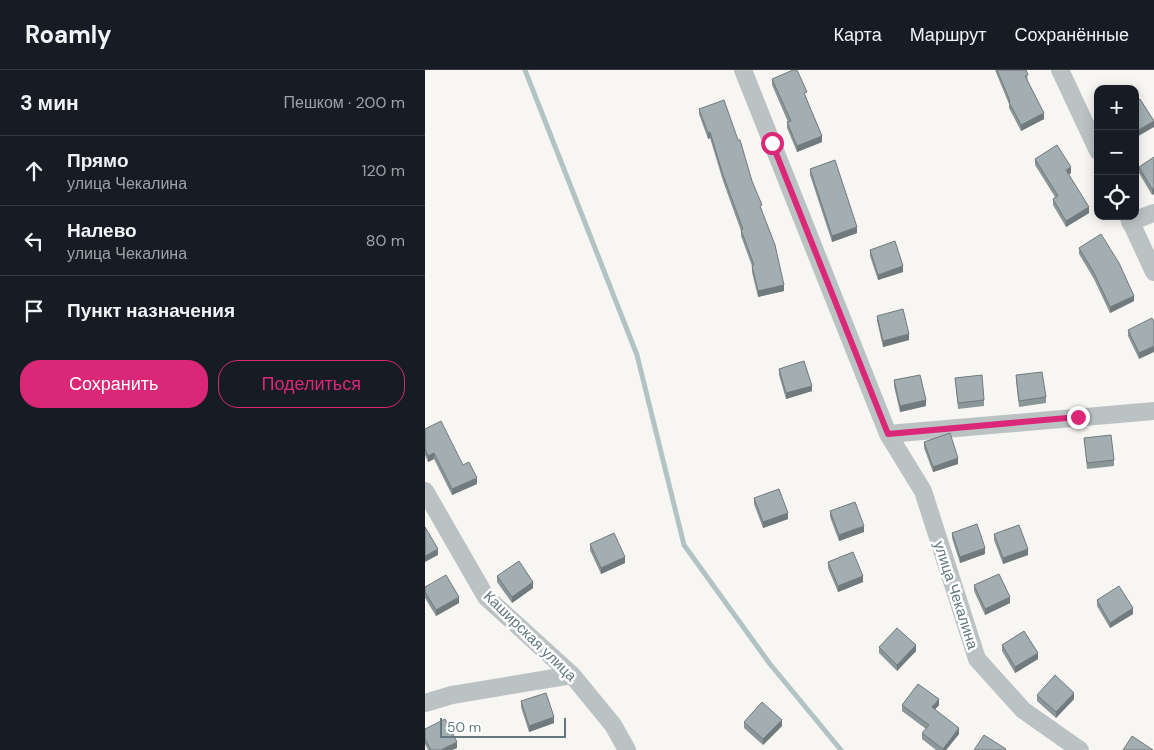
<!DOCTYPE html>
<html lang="ru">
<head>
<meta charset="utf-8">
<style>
  :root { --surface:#171b24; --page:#20242c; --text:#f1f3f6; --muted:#9ea1a6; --line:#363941; --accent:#db2777 }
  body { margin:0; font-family:"DM Sans",sans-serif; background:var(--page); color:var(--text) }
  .controls { position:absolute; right:15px; top:15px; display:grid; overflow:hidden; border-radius:10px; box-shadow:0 2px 12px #0003 }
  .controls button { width:45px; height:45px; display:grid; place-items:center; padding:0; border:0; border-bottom:1px solid var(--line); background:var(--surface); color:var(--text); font:25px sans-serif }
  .scale { position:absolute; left:15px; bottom:12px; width:126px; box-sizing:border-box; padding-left:5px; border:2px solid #62787e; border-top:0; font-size:14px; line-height:18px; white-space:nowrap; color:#62787e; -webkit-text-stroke:4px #fff; paint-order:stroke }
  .stop { position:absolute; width:15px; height:15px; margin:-11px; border:4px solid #db2777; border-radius:50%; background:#fff }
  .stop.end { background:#db2777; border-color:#fff; box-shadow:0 1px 5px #0008 }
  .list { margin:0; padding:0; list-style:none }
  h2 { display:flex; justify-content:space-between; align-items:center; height:65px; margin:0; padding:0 20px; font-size:21px }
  h2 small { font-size:16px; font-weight:400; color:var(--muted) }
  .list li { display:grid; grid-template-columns:32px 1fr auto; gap:15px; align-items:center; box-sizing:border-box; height:70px; padding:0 20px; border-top:1px solid var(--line) }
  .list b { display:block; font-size:19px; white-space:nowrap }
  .list p { margin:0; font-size:16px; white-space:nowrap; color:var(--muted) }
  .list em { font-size:16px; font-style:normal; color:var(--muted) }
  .actions { display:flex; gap:10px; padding:15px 20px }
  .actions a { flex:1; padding:11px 0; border:1px solid var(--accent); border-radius:20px; text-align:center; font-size:18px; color:var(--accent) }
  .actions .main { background:var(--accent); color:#fff }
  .icon { flex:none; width:28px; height:28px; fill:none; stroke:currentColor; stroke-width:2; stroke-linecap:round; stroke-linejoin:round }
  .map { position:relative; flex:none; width:729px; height:680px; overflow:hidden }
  header { display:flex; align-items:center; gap:30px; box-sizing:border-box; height:70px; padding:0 25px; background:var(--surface); border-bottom:1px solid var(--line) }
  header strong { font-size:24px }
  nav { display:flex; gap:28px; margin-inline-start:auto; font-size:18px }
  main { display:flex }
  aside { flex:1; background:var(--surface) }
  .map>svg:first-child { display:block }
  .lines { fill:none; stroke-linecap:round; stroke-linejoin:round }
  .stream { stroke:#b2c3c4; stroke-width:5 }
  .minor { stroke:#bbc2c4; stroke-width:18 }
  .wall { fill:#8b9698 }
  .shaded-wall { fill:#717a7c }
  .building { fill:#a2aeb1; stroke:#717a7c }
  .route { stroke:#db2777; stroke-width:6 }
  .labels { text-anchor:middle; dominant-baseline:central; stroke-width:5; stroke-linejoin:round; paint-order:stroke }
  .street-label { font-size:15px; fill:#62787e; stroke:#fff }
</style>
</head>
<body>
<header>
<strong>Roamly</strong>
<nav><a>Карта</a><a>Маршрут</a><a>Сохранённые</a></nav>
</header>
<main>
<aside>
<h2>3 мин<small>Пешком · 200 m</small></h2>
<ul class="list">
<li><svg class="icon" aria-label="ahead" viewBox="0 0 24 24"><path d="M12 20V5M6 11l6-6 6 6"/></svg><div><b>Прямо</b><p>улица Чекалина</p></div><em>120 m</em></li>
<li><svg class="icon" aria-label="left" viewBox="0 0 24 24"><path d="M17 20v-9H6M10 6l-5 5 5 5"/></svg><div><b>Налево</b><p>улица Чекалина</p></div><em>80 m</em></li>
<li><svg class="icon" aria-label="arrive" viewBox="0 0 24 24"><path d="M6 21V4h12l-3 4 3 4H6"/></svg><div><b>Пункт назначения</b></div></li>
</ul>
<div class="actions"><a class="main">Сохранить</a><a>Поделиться</a></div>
</aside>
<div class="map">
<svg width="729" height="680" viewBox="0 0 729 680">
  <rect width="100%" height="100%" fill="#f7f6f3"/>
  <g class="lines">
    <!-- stream -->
    <path class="stream" d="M 100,0 L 212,285 L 259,475 L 345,594 L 416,680"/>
    <!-- minor -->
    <path class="minor" d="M 318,0 L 463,364 L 498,421 L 552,589 L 598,640 L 655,680
      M 635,0 L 673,81
      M 703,146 L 729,202
      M 705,152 L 729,143
      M 463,364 L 729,341
      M 0,421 L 61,527 L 147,605 L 188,655 L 202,680
      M 0,633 L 27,625 L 147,605"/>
  </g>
  <!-- wall -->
  <path class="wall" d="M 570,0 L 601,0 L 603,11 L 619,49 L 596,61 L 584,38 L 584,34 Z
    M 347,9 L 382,28 L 381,28 L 397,72 L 372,82 L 362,58 L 362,52 L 363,52 L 347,15 Z
    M 274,39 L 327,111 L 337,141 L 359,221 L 333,227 L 327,202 L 327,196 L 316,166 L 316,161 L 298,111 L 285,68 L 283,69 L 274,44 Z
    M 729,87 L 727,125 L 714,103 L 714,97 Z
    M 610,89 L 646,103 L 644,104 L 664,143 L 641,157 L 628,135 L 628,129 L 630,127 L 610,95 Z
    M 385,99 L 432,163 L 407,172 L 385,105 Z
    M 654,178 L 709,231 L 685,243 L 669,209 L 654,184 Z
    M 445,180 L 478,202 L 453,210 L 445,186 Z
    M 452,246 L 484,270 L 458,277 L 452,251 Z
    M 729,252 L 714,289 L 703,266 L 703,260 Z
    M 354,299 L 387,321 L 361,329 L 354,305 Z
    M 591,305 L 621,327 L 621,333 L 594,337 L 591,311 Z
    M 530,308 L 559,330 L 559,336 L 533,339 Z
    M 469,310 L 501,336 L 475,342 L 469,316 Z
    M 0,359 L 38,395 L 52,414 L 27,425 L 9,389 L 3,392 L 0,385 Z
    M 659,368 L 689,390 L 689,396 L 662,399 Z
    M 499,372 L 533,394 L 508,402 L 499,378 Z
    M 329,428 L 363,449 L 338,458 L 329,434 Z
    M 405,441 L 439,462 L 414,471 L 405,447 Z
    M 527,463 L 560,484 L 535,493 L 527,468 Z
    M 569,464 L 603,485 L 578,494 L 569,470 Z
    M 165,474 L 200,493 L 176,504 L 165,480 Z
    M 403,492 L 438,512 L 413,522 L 403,498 Z
    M 72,506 L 108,518 L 87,533 L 72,512 Z
    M 549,515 L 585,533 L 560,545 L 549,521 Z
    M 0,517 L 34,533 L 11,546 L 0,528 Z
    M 672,530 L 708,544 L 685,558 L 672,536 Z
    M 577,575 L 613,589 L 590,603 L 577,581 Z
    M 454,577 L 491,581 L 472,601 L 454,583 Z
    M 612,625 L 649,629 L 631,648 L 612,631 Z
    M 96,631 L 129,653 L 104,662 L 96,637 Z
    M 477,635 L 514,635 L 510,639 L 534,664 L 521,680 L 511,680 L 497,669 L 497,663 L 501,659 L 477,641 Z
    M 319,652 L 357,656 L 338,675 L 319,658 Z
    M 0,659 L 32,678 L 27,680 L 3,680 L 0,674 Z"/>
  <!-- shaded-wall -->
  <path class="shaded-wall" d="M 619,43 L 619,49 L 596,61 L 596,55 Z
    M 729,51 L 729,57 L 710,68 L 710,62 Z
    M 285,62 L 285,68 L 283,69 L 283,63 Z
    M 397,66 L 397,72 L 372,82 L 372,76 Z
    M 646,97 L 646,103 L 641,106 L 641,100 Z
    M 729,118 L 729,124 L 727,125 L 727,119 Z
    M 664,137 L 664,143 L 641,157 L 641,151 Z
    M 432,157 L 432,163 L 407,172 L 407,166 Z
    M 478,196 L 478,202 L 453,210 L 453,205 Z
    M 359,215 L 359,221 L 333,227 L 333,221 Z
    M 709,226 L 709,231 L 685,243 L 685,237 Z
    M 484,264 L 484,270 L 458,277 L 458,271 Z
    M 729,276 L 729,282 L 714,289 L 714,283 Z
    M 387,316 L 387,321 L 361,329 L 361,323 Z
    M 501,330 L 501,336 L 475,342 L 475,336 Z
    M 9,383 L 9,389 L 3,392 L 3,386 Z
    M 533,388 L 533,394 L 508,402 L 508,397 Z
    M 52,408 L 52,414 L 27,425 L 27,419 Z
    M 363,443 L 363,449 L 338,458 L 338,452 Z
    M 439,456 L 439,462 L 414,471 L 414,465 Z
    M 560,478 L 560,484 L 535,493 L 535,487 Z
    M 13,479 L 13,485 L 0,492 L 0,486 Z
    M 603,479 L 603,485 L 578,494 L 578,488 Z
    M 200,487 L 200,493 L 176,504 L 176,498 Z
    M 438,506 L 438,512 L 413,522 L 413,516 Z
    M 108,512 L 108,518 L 87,533 L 87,527 Z
    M 34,527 L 34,533 L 11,546 L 11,540 Z
    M 585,527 L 585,533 L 560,545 L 560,539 Z
    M 708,538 L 708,544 L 685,558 L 685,553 Z
    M 491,575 L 491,581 L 472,601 L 472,595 Z
    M 613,583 L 613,589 L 590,603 L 590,597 Z
    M 649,623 L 649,629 L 631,648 L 631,642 Z
    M 514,629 L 514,635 L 507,643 L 507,637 Z
    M 129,647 L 129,653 L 104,662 L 104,656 Z
    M 357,650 L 357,656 L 338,675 L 338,669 Z
    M 534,658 L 534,664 L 521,680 L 518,680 L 518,679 Z
    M 32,672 L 32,678 L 27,680 L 16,680 Z"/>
  <!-- building -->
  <path class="building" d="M 368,0 L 372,0 L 382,22 L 379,23 L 397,66 L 372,76 L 362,52 L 366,51 L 347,9 Z
    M 572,0 L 601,0 L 603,5 L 600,6 L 619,43 L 596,55 L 584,32 L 585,31 Z
    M 715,29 L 729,51 L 710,62 L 710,32 Z
    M 299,30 L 313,70 L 315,70 L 327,111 L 337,135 L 335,136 L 350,175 L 359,215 L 333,221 L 327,196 L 329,195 L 316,160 L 318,159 L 298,105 L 285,62 L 283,63 L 274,39 Z
    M 632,75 L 646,97 L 641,100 L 664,137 L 641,151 L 628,129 L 633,126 L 610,89 Z
    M 729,87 L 729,118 L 727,119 L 714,97 Z
    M 410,90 L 432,157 L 407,166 L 385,99 Z
    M 676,164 L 694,193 L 709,226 L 685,237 L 669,203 L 654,178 Z
    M 470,171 L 478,196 L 453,205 L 445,180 Z
    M 478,239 L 484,264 L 458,271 L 452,246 Z
    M 727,248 L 729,252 L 729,276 L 714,283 L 703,260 Z
    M 379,291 L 387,316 L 361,323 L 354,299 Z
    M 617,302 L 621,327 L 594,331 L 591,305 Z
    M 495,305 L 501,330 L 475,336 L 469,310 Z
    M 557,305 L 559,330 L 533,333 L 530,308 Z
    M 16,351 L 38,395 L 44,392 L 52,408 L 27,419 L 9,383 L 3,386 L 0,379 L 0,359 Z
    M 525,363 L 533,388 L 508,397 L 499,372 Z
    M 686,365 L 689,390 L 662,393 L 659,368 Z
    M 354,419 L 363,443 L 338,452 L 329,428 Z
    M 430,432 L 439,456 L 414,465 L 405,441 Z
    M 552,454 L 560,478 L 535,487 L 527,463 Z
    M 594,455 L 603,479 L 578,488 L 569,464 Z
    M 0,457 L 13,479 L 0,486 Z
    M 189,463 L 200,487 L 176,498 L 165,474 Z
    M 428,482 L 438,506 L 413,516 L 403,492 Z
    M 94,491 L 108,512 L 87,527 L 72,506 Z
    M 574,504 L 585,527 L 560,539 L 549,515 Z
    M 21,505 L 34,527 L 11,540 L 0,522 L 0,517 Z
    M 694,516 L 708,538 L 685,553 L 672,530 Z
    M 472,558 L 491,575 L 472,595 L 454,577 Z
    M 599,561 L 613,583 L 590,597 L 577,575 Z
    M 630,605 L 649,623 L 631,642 L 612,625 Z
    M 493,614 L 514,629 L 507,637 L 534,658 L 518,679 L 497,663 L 504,655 L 477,635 Z
    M 121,623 L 129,647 L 104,656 L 96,631 Z
    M 337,632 L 357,650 L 338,669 L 319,652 Z
    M 20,649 L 32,672 L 16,680 L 6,680 L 0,669 L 0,659 Z
    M 559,665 L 581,679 L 580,680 L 549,680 Z
    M 707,666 L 728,680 L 698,680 Z"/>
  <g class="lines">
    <!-- route -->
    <path class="route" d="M 347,73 L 463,364 L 653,347"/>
  </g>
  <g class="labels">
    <!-- street labels -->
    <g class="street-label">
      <text transform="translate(531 525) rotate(72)">улица Чекалина</text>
      <text transform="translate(105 566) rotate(44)">Каширская улица</text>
    </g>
  </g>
</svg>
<div class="controls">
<button>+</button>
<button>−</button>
<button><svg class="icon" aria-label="locate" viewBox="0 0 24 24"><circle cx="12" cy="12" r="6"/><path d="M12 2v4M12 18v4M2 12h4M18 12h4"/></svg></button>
</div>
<div class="scale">50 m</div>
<div class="stop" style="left:347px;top:73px"></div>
<div class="stop end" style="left:653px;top:347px"></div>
</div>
</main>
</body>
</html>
